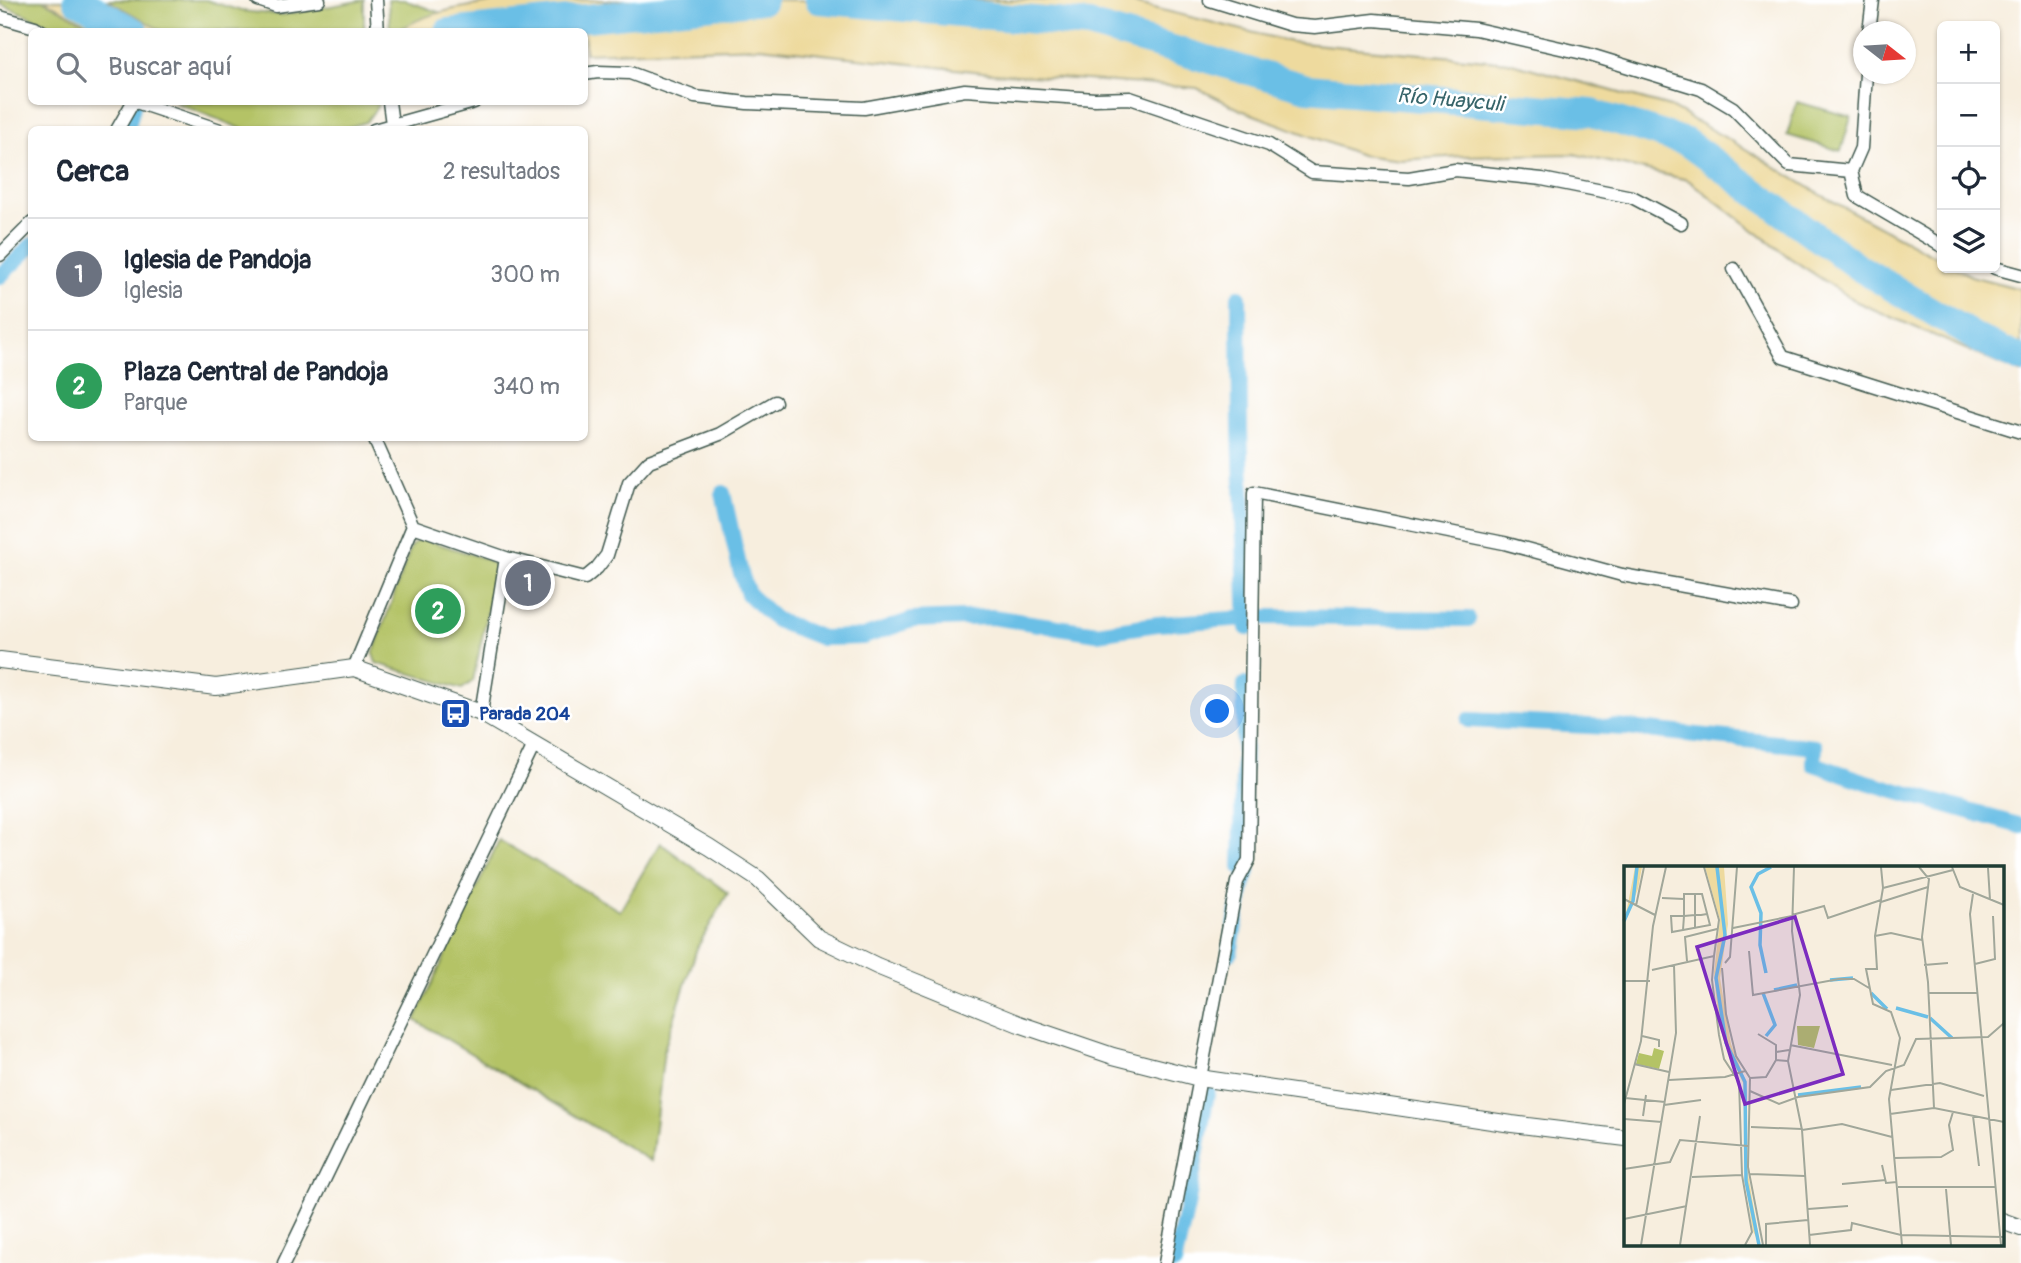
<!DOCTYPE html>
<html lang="es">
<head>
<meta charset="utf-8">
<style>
  :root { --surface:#fff; --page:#f6f6f7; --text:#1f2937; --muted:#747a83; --line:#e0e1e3; --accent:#db2777 }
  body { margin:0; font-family:Pangolin,sans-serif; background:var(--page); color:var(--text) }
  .controls { position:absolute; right:21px; top:21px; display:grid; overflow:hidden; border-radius:10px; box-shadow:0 2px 5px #0004 }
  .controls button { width:63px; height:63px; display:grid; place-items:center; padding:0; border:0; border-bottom:2px solid var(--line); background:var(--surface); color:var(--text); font:35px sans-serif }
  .compass { position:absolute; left:1853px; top:21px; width:63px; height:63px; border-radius:50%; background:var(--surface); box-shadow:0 2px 5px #0004; rotate:107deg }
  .you { position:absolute; left:1218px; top:712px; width:24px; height:24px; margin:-18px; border:5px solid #fff; border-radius:50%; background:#1a73e8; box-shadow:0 0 0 10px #1a73e833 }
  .badge { display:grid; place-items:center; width:46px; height:46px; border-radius:50%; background:var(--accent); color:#fff; font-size:23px; font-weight:700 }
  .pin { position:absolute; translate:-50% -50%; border:4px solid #fff; box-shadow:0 2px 7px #0006 }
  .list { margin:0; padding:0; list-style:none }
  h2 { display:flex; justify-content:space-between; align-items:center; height:91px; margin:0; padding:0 28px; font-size:30px }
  h2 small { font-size:23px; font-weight:400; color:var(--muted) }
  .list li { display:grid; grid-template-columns:46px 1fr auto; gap:21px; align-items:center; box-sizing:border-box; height:112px; padding:0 28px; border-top:2px solid var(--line) }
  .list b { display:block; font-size:26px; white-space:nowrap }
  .list p { margin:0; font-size:23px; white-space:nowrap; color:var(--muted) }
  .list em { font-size:23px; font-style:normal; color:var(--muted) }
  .icon { flex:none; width:38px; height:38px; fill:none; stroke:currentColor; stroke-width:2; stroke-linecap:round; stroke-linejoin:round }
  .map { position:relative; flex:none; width:2021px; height:1263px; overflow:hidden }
  .search { position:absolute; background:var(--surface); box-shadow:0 2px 5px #0004; left:28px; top:28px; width:560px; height:77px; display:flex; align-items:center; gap:18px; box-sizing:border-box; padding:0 24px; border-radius:10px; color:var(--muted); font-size:26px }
  .panel { position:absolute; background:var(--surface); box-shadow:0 2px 5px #0004; left:28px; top:126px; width:560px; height:315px; border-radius:10px }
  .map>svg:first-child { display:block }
  .green { fill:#b4c366; stroke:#6a804d; stroke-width:2 }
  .sand { fill:#eeda9e; stroke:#868c69; stroke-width:2 }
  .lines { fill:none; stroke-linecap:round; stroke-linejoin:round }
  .canal { stroke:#6abfe6; stroke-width:16 }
  .river { stroke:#6abfe6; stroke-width:28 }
  .minor-casing { stroke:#3f584e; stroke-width:15 }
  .tertiary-casing { stroke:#3f584e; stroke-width:18 }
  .minor { stroke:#fff; stroke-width:12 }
  .tertiary { stroke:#fff; stroke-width:16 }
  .labels { text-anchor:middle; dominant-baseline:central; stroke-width:5; stroke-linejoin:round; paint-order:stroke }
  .transit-label { font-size:19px; font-weight:bold; fill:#164399; stroke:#fff; text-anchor:start }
  .water-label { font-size:21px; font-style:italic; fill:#366469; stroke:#fff }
  .inset-river { fill:none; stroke:#6abfe6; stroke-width:3.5 }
  .inset-road { fill:none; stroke:#a1a79a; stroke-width:2 }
  .view { fill:#7b2cbf; fill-opacity:0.15; stroke:#7b2cbf; stroke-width:3.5 }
  .inset-edge { fill:none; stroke:#1f3d34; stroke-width:3.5 }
</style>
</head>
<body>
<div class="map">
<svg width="2021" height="1263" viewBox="0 0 2021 1263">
  <rect width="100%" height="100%" fill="#fff"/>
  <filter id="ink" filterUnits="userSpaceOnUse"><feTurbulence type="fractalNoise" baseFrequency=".0143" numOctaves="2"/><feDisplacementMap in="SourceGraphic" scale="14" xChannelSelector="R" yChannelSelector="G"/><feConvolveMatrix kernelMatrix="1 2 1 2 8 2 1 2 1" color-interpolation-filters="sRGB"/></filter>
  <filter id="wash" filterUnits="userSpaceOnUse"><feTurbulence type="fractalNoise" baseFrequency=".00686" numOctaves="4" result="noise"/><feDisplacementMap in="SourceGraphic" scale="28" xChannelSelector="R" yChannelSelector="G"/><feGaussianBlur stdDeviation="1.57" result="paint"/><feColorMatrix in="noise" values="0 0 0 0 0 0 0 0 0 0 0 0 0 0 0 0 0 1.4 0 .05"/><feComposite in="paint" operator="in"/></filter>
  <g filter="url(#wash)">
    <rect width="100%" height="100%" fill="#f7eede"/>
    <!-- green -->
    <path class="green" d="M 0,0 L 43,0 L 101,31 L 60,31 L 46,23 L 0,4 Z
      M 107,0 L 206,0 L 241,11 L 282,15 L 364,0 L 364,31 L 162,31 Z
      M 388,0 L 404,0 L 441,13 C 429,17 400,31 390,31 Z
      M 174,102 L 379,102 L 379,104 L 366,122 L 342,129 L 245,130 Z
      M 1797,102 L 1851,117 L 1841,151 L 1787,135 Z
      M 420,538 L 486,559 L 497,567 L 473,681 L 462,689 L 376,663 L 373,654 L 411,547 Z
      M 499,840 L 620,911 L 660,843 L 728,893 L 697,948 L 664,1050 L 651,1161 L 415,1020 Z"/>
    <!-- sand -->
    <path class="sand" d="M 43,0 L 107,0 L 162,31 L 101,31 Z
      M 507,0 L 1122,0 L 1291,42 L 1508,62 L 1670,107 L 1744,148 L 1823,196 L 1942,260 L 1942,268 L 1956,268 L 1971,276 L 2021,289 L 2021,373 L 1857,302 L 1790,258 L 1688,180 L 1574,154 L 1462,156 L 1400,160 L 1361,155 L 1241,110 L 1197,88 L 991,73 L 760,47 L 585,53 L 584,32 L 399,31 C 426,10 474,6 507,0 Z"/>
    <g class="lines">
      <!-- canal -->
      <path class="canal" d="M 127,130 L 134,102
        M 0,276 L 32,245
        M 1239,297 L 1240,429 L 1247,628
        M 723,493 L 740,570 L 748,594 L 776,620 L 822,638 L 863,637 L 912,620 L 992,617 L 1097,633 L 1157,624 L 1247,618
        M 1262,617 L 1468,619
        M 1469,720 L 1628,728 L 1815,747 L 1814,764 L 1867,782 L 2021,826
        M 1230,953 L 1243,886 L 1248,871 L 1241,867 L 1245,685
        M 1174,1263 L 1187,1207 L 1208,1087"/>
      <!-- river -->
      <path class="river" d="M 77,0 L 135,32
        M 819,0 L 1089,25 L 1307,88 L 1592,113 L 1686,142 L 1858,267 L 1980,340 L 2021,359
        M 448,32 L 763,0"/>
    </g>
  </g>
  <g filter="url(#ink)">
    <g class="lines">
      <defs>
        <path id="minor" d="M 258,0 L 276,6 L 319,0
          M 376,0 L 378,32
          M 1210,0 L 1291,25 L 1315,27 L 1374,20 L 1476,29 L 1587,54 L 1701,89 L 1733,108 L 1789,165 L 1851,171 L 1861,148 L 1866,74
          M 0,17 L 35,27 L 43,32
          M 1869,32 L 1873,0
          M 584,74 L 598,72 L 630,73 L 695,97 L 747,103 L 864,108 L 965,90 L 1095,99 L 1130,98 L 1269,145 L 1312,172 L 1409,178 L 1455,170 L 1542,179 L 1632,197 L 1681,223
          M 136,102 L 220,130
          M 389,102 L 392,124
          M 117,130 L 133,102
          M 374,130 L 474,102
          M 1851,171 L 1857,196 L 1942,246
          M 0,255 L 32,223
          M 1995,268 L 2021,275
          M 1734,269 L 1783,357 L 2021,432
          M 374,438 L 413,526
          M 506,558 L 585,578 L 597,568 L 607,555 L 629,483 L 649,461 L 720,434 L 775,402
          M 354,668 L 413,526 L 506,558 L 481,713
          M 284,1263 L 534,745
          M 1165,1263 L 1237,882 L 1249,860 L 1254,493 L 1504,543 L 1622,575 L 1791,605"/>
        <path id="tertiary" d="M 0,660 L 216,687 L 354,668 L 481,713 L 709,847 L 758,879 L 819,938 L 877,966 L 1019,1024 L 1113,1056 L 1199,1078 L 1512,1124 L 1626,1138
          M 2002,1221 L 2021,1228"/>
      </defs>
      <!-- minor casing -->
      <use href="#minor" class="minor-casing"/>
      <!-- tertiary casing -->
      <use href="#tertiary" class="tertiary-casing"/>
      <!-- minor -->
      <use href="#minor" class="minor"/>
      <!-- tertiary -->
      <use href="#tertiary" class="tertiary"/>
    </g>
  </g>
  <!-- icons -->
  <defs>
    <symbol id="bus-square" viewBox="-11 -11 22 22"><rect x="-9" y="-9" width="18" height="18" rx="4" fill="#1a4fb4" stroke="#fff"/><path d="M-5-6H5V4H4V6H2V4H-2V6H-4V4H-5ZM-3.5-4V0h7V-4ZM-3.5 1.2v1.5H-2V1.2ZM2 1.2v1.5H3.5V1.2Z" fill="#fff"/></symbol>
  </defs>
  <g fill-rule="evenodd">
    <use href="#bus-square" x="438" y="696" width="35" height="35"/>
  </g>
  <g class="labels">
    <!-- transit labels -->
    <g class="transit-label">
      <text x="479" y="714">Parada 204</text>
    </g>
    <!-- water labels -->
    <g class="water-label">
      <text transform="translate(1450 100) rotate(5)">Río Huayculi</text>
    </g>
  </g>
  <!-- overview -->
  <g transform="translate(1624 866)">
    <rect width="380" height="380" fill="#f7eede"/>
    <path d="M 173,160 L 196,160 L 190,182 L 174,179 ZM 30,182 L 40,185 L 35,203 L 12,198 L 15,187 L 28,190 Z" fill="#b4c366"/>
    <path d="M 11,1 L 18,1 L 14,23 L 0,58 ZM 81,1 L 100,1 L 104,58 L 96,112 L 107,178 L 122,216 L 123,302 L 136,379 L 129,365 L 121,315 L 120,219 L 100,176 L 94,152 L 90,106 L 96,54 Z" fill="#eeda9e"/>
    <path class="inset-river" d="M 93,1 L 101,69 L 92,112 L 102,177 L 121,216 L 122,315 L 135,379M 0,55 L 9,35 L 13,1M 142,107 L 136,79 L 137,47 L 127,21 L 134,8 L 147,1M 206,114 L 229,112M 150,124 L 173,119M 139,127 L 151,159 L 142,170M 247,127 L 263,143M 272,142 L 304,151M 306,152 L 328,172M 174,229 L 237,221"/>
    <path class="inset-road" d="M 80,1 L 95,54 L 90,90M 170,1 L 168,65 L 176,129 L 164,195 L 178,264 L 186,379M 257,1 L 259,22 L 251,70 L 253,103 L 242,103 L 249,138 L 267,146 L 276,172 L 265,233 L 278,379M 295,1 L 305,13 L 298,71 L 304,116 L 310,242M 328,1 L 336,21 L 380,39M 364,2 L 366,34M 259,22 L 329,4M 349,28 L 346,48 L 377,379M 38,32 L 60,33M 0,33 L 31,49M 257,36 L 304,21M 12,40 L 20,1M 168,49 L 200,40 L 204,52 L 257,34M 71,62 L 71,27M 109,62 L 168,50M 59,64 L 60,50 L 60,28 L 78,28 L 86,59 L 59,64 L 48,66 L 47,50 L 60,50 L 71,49 L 77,49 L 83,48M 251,70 L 267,67 L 298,74M 125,85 L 129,129 L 215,113 L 230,113 L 245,122M 63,95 L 61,71 L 93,63M 101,97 L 106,91 L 113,1M 351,98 L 371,93 L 369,50M 300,99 L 324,97M 98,102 L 102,148 L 112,190 L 126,212 L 124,301 L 139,379M 28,104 L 90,90 L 88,114 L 95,169 L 100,193 L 115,216 L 118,309 L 128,366 L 121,379M 0,115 L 26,115M 304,127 L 353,127M 134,168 L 152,179 L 152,186M 18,170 L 35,174 L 35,181M 166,179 L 268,199M 164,195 L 152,194 L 152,186 L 165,184M 10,198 L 45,206M 126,212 L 142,211 L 152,194M 45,214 L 101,211 L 121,205M 267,224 L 316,217 L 360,230M 126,225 L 155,238 L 174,231 L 246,221 L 262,205 L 280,199 L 292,173 L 364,171 L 380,157M 1,232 L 41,236M 0,238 L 17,175 L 29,60 L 42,1M 40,239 L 77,234M 266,248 L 310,242 L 380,256M 19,250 L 22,229M 349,250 L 355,300M 0,253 L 38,256M 127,261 L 178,263M 178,264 L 218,258 L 268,271M 270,292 L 317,291 L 329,284 L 325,259 L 329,246M 258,299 L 262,317 L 273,316M 0,303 L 46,296 L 56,274 L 124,280M 126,308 L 181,310M 68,311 L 118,309M 218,318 L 262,314M 274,321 L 371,321M 322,323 L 327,379M 184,343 L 224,340M 0,353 L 63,340M 185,369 L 227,364 L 228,357 L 277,369 L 380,371M 17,379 L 52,167 L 50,99M 56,379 L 76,250M 142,379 L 142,358 L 184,354"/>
    <path class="view" d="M 171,51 L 219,208 L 121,238 L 73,81 Z"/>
    <rect width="380" height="380" class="inset-edge"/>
  </g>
</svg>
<div class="controls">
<button>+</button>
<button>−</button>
<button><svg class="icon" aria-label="locate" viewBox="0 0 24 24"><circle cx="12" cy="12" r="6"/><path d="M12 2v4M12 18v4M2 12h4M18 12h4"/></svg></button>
<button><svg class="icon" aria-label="layers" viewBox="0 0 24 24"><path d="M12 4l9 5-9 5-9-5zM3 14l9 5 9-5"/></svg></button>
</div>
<svg class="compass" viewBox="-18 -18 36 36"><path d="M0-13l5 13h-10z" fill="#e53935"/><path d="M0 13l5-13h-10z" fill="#747a83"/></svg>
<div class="you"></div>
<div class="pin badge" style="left:528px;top:583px;background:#6b7280">1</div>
<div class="pin badge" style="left:438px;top:611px;background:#2e9e5b">2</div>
<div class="search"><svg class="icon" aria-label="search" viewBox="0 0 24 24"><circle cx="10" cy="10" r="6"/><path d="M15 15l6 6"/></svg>Buscar aquí</div>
<section class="panel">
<h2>Cerca<small>2 resultados</small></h2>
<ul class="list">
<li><span class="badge" style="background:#6b7280">1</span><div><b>Iglesia de Pandoja</b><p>Iglesia</p></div><em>300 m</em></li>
<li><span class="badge" style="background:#2e9e5b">2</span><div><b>Plaza Central de Pandoja</b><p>Parque</p></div><em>340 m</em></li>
</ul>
</section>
</div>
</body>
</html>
